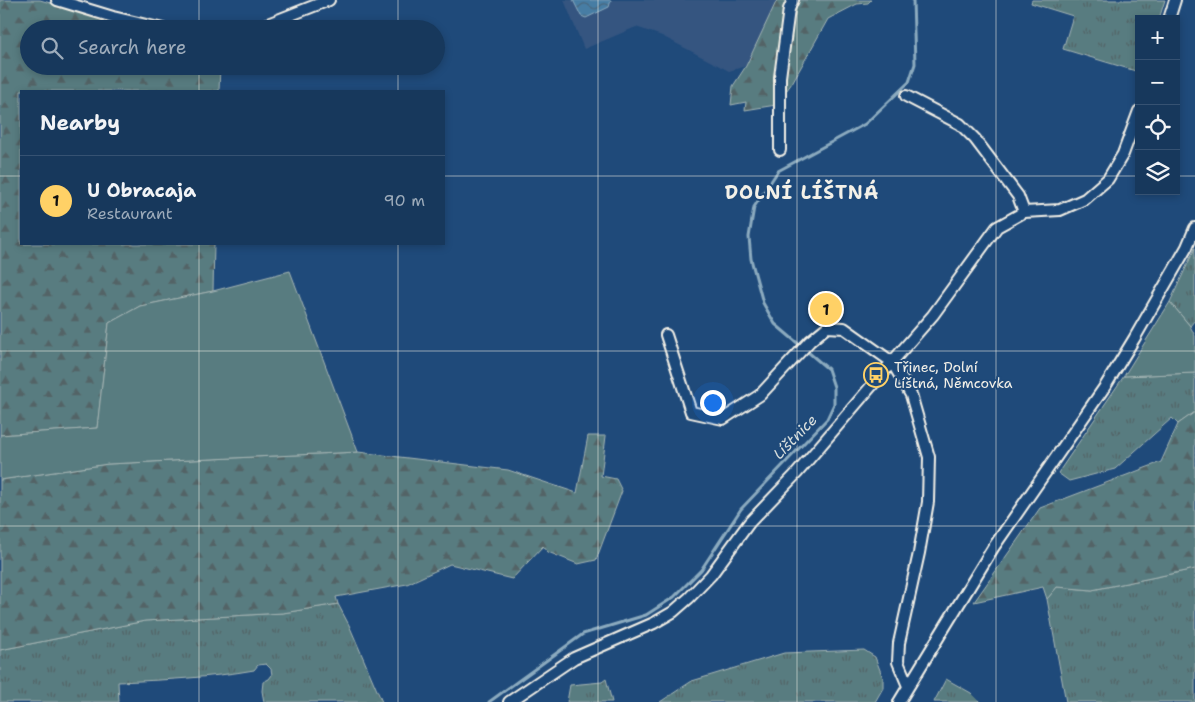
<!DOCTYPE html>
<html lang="en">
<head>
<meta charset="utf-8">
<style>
  :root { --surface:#17385c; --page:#203f62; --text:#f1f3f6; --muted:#9eacbb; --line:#365272; --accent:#ffd166 }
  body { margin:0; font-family:"Shantell Sans",sans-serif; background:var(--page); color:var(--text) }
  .controls { position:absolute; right:15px; top:15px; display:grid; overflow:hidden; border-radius:0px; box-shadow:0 2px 8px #0003 }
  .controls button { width:45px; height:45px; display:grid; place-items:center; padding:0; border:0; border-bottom:1px solid var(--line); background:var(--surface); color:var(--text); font:25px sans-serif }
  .you { position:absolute; left:712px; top:402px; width:18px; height:18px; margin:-12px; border:4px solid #fff; border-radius:50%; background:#1a73e8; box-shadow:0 0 0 8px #1a73e833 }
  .badge { display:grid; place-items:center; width:32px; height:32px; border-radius:50%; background:var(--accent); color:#111; font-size:16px; font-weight:700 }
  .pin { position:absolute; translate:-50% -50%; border:2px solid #fff; box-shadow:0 1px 5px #0006 }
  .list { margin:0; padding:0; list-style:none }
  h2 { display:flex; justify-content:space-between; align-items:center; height:65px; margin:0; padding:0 20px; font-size:21px }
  h2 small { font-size:16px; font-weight:400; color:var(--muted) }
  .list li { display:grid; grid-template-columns:32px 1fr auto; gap:15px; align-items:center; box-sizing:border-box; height:90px; padding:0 20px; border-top:1px solid var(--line) }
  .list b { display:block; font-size:19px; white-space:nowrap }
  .list p { margin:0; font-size:16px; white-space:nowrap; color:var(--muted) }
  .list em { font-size:16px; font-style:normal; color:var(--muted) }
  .icon { flex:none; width:28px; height:28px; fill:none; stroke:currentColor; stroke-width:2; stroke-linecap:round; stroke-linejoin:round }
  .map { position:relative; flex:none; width:1195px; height:702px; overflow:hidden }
  .search { position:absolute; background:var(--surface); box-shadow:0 2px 8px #0003; left:20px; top:20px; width:425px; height:55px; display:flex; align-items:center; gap:12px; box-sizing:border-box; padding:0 18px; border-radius:28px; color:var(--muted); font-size:19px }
  .panel { position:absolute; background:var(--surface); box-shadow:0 2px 8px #0003; left:20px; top:90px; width:425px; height:155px; border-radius:0px }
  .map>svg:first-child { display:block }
  .built { fill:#355580 }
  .grass { fill:url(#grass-tufts); stroke:#a6b6b4 }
  .forest { fill:url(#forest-firs); stroke:#a6b6b4 }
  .garden { fill:#597b80; stroke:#a6b6b4 }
  .water { fill:url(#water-waves); stroke:#8cabbf }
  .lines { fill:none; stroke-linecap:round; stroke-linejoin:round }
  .stream { stroke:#8cabbf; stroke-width:3 }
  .minor-casing { stroke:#f4f1e8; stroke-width:14 }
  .minor { stroke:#1f4a7a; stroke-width:10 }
  .grid { fill:none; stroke:#f4f1e8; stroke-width:1; stroke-opacity:0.55 }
  .labels { text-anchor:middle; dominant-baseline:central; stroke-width:4; stroke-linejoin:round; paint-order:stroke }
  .poi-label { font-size:14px; fill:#f4f1e8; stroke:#1f4a7a; text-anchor:start }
  .water-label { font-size:15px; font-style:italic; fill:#dae0de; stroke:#1f4a7a }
  .district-label { font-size:19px; font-weight:bold; letter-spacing:1px; fill:#f4f1e8; stroke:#1f4a7a }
</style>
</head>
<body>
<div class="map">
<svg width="1195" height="702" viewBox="0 0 1195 702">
  <defs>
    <pattern id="grass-tufts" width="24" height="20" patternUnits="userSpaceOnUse" patternTransform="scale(1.25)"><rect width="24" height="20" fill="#597b80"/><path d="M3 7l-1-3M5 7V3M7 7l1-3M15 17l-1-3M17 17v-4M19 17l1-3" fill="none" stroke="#526466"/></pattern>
    <pattern id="forest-firs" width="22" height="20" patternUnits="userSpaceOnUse" patternTransform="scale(1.25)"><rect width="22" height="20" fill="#597b80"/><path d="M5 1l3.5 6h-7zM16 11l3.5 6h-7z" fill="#526466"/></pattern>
    <pattern id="water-waves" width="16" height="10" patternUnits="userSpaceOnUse" patternTransform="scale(1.25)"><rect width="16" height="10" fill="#477da4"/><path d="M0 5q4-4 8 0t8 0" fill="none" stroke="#48657a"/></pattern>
  </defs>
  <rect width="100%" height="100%" fill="#1f4a7a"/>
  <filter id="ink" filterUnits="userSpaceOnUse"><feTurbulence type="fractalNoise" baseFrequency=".02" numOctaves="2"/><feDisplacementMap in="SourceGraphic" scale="10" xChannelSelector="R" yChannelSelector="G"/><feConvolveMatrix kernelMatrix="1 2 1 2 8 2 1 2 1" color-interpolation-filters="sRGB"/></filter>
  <g filter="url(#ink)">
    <!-- built -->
    <path class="built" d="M 564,0 L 777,0 L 746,66 L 729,71 L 662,36 L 636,27 L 584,49 Z"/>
    <!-- grass -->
    <path class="grass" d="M 1032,0 L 1165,0 L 1159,19 L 1139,19 L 1139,72 L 1063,49 L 1073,16 L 1031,3 Z
      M 1195,248 L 1195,320 L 1190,326 L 1170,302 Z
      M 1195,373 L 1195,412 L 1178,424 L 1172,418 L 1115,469 L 1069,481 L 1058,473 L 1124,376 Z
      M 1195,569 L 1195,702 L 1066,702 L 1047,599 L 1057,587 L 1092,590 Z
      M 338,604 L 349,625 L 382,702 L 264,702 L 262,691 L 263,682 L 269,679 L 272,675 L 271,669 L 266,664 L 258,665 L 254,670 C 209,678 163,680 118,682 L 119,702 L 0,702 L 0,650 L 145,621 L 283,613 Z
      M 864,650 L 875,657 L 883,678 L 883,688 L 875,702 L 660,702 L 692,681 L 784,653 Z
      M 606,679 L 612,702 L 567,702 L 570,685 L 602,682 Z
      M 946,679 L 971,693 L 980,702 L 934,702 Z"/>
    <!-- forest -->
    <path class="forest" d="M 0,0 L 40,0 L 139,29 L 29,29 L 29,66 L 220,66 L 219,91 L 21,91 L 21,244 L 214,244 L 213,291 L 140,306 L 109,323 L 97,428 L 0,435 Z
      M 777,0 L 871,0 L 868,3 L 857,4 L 828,19 L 792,83 L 776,105 L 745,110 L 746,102 L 731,105 L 733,86 L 746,66 Z
      M 1195,412 L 1195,569 L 1092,590 L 1057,587 L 1047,599 L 1043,587 L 974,602 L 1040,508 L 1161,462 L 1178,424 Z
      M 588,436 L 606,436 L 601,476 L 616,479 L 622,491 L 596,560 L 578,564 L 548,552 L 543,546 L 512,579 L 450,564 L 407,584 L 336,597 L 338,604 L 283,613 L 145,621 L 0,650 L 0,480 L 108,464 L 358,452 L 508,470 L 577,493 Z"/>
    <!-- garden -->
    <path class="garden" d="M 290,271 L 358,452 L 108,464 L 0,480 L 0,435 L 97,428 L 109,323 L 140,306 L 213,291 Z
      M 1170,302 L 1190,326 L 1195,336 L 1195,373 L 1124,376 Z"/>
    <!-- water -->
    <path class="water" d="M 573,0 L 611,0 L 609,7 L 586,18 L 581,16 Z"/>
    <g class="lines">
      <!-- stream -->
      <path class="stream" d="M 489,702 L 583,634 L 646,615 L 674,597 L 701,570 L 741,509 L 827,419 L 834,404 L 834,387 L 828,369 L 775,324 L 763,303 L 751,259 L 749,237 L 754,207 L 778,171 L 865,124 L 909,82 L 915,64 L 913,0"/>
      <defs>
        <path id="minor" d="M 57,0 L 113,17 L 163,29
          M 1169,19 L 1175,0
          M 255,29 L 329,0
          M 906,96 L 960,124 L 975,139 L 1018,196 L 1024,212
          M 780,150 L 780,77 L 789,9 L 793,0
          M 666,335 L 691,412 L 723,419 L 760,395 L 810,341 L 827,327 L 844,328 L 892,362 L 933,315 L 997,227 L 1024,212 L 1060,210 L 1085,199 L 1108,179 L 1123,154 L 1139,111
          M 509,702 L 574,658 L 654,623 L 673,612 L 689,598 L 711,575 L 749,523 L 797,473 L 892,362 L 911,395 L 929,457 L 928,502 L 919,553 L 899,643 L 898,662 L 908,686
          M 899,702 L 993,548 L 1106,385 L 1134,339 L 1187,247 L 1195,228"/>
      </defs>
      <!-- minor casing -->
      <use href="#minor" class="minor-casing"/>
      <!-- minor -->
      <use href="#minor" class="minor"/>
    </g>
  </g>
  <!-- grid -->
  <path class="grid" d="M 199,0 L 199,29M 398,0 L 398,29M 598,0 L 598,702M 797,0 L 797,702M 996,0 L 996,702M 199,66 L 199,91M 398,66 L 398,91M 0,176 L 21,176M 444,176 L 1139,176M 1176,176 L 1195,176M 199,244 L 199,702M 398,244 L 398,702M 0,351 L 1195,351M 0,526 L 1195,526"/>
  <!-- icons -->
  <defs>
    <symbol id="bus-ring" viewBox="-11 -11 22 22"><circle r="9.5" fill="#1f4a7a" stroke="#ffd166" stroke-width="1.5"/><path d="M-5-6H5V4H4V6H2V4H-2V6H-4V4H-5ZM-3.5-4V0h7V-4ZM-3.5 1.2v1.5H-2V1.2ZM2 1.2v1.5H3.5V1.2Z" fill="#ffd166"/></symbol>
  </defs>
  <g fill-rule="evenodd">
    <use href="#bus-ring" x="862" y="361" width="28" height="28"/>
  </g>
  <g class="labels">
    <!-- poi labels -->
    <g class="poi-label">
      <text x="894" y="367">Třinec, Dolní<tspan x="894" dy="16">Líštná, Němcovka</tspan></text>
    </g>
    <!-- water labels -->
    <g class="water-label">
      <text transform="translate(795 437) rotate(-46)">Líštnice</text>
    </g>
    <!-- district labels -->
    <g class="district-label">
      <text x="802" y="192">DOLNÍ LÍŠTNÁ</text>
    </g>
  </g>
</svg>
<div class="controls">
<button>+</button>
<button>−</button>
<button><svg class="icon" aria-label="locate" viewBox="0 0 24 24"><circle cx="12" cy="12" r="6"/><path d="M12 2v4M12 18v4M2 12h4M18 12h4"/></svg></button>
<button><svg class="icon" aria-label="layers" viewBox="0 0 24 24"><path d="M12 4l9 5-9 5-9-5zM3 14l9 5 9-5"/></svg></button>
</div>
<div class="you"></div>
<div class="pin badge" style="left:826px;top:309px">1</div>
<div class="search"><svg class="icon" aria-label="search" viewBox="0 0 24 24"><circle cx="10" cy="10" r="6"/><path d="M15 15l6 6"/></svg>Search here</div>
<section class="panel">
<h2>Nearby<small></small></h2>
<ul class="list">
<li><span class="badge">1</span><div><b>U Obracaja</b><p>Restaurant</p></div><em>90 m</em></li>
</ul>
</section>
</div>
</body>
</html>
